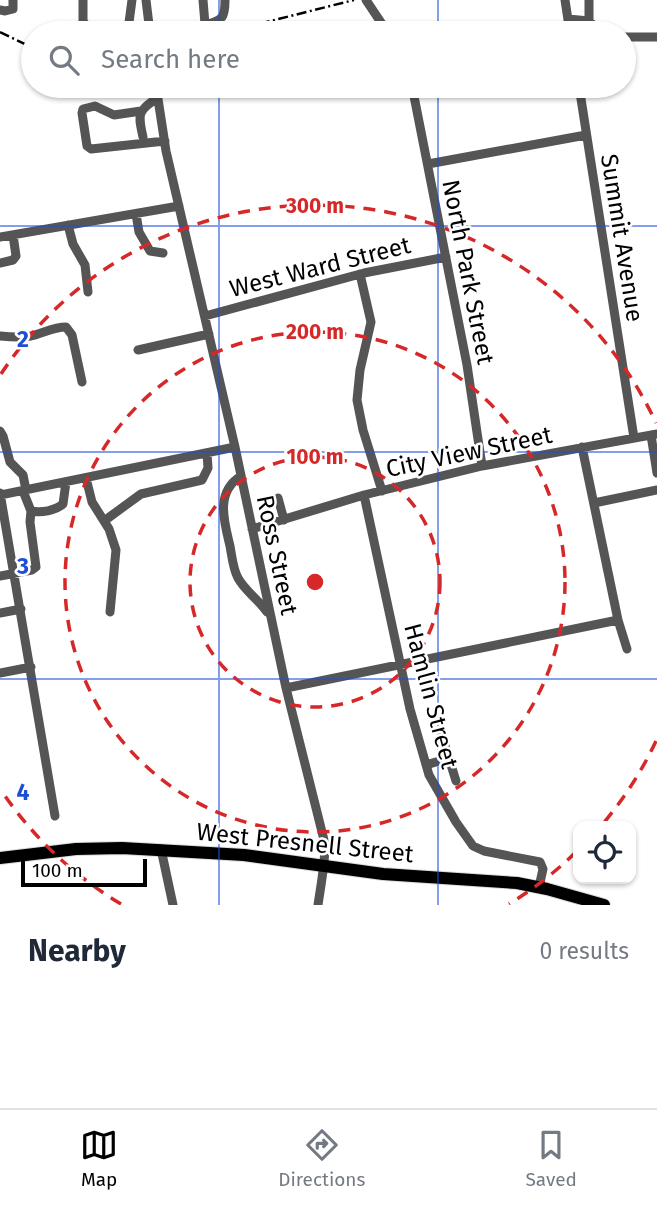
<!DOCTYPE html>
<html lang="en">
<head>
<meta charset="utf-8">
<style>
  :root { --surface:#fff; --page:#f6f6f7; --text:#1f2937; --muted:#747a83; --line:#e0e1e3; --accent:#000 }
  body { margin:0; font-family:"Fira Sans",sans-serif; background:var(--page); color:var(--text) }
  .controls { position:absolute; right:21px; bottom:21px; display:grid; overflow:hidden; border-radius:14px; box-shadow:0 2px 5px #0004 }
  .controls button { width:63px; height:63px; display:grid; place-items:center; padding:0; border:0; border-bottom:2px solid var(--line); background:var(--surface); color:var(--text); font:35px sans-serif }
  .scale { position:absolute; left:21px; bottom:18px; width:126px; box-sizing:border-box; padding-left:7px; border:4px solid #000; border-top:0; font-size:19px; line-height:24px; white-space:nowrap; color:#000; -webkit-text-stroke:5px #fff; paint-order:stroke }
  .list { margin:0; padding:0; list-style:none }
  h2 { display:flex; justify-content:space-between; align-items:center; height:91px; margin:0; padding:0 28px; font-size:30px }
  h2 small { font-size:23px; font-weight:400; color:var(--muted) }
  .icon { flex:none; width:38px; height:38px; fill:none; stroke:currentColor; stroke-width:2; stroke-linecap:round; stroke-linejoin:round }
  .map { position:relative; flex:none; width:657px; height:905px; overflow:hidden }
  .search { position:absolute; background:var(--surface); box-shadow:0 2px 5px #0004; left:21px; right:21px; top:21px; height:77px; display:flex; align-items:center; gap:18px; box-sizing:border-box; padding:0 24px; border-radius:38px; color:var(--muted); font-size:26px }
  .sheet { height:203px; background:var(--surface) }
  nav { display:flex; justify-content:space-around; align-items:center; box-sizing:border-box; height:98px; border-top:2px solid var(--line); background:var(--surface); font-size:19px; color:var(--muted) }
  nav a { display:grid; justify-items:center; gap:4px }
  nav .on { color:var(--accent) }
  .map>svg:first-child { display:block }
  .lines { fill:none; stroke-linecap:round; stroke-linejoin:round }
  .major-casing { stroke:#dbdbdb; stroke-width:14 }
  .minor { stroke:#555; stroke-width:9 }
  .major { stroke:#000; stroke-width:12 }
  .rail { stroke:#000; stroke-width:2.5; stroke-dasharray:10 3.5 2 3.5; stroke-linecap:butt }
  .grid { fill:none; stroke:#1d4ed8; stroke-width:2; stroke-opacity:0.55 }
  .ring { fill:none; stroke:#d62828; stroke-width:3.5; stroke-dasharray:12 9 }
  .labels { text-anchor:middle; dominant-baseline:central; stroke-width:5; stroke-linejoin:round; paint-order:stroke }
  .street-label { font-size:24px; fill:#000; stroke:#fff }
  .grid-label { font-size:23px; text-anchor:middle; font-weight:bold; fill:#1d4ed8; stroke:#fff; stroke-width:5; stroke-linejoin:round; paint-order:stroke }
  .centre { fill:#d62828; stroke:#fff; stroke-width:3.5 }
  .ring-label { font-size:21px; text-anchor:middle; font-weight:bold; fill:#d62828; stroke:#fff; stroke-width:5; stroke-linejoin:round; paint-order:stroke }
</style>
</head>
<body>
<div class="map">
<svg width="657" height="905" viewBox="0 0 657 905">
  <rect width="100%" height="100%" fill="#fff"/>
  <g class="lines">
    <defs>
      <path id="major" d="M 0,858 L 76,849 L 122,848 L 244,855 L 383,874 L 517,883 L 547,889 L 604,905"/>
    </defs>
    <!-- major casing -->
    <use href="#major" class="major-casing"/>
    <!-- minor -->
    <path class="minor" d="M 83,0 L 83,21 L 88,28 L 149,29
      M 146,0 L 150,33
      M 203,0 L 205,24
      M 366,0 L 388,33
      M 565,0 L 570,33
      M 589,0 L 589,21
      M 0,10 L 5,11 L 13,9 L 13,0
      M 568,19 L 589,21 L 598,30 L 607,33
      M 128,30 L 132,0
      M 155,33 C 169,31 214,27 222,17 C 225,13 225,5 225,0
      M 624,37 L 657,37
      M 156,86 L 166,151 L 235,447 L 286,688 L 325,844 C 325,865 321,884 318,905
      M 412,86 L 467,365 L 482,466
      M 579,86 L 634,438
      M 141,111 L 114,115 L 95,106 L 83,109 L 82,113 L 87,146 L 91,149 L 165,141
      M 143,137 C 138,115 137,110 158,98
      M 428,164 L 586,135
      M 136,214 L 139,232 L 150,251 L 163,253
      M 68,225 L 73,244 L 85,265 L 88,292
      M 0,237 L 179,206
      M 0,263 L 13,260 L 16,256 L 13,235
      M 360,274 L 371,322 L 360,370 L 357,400 L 363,430 L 382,491
      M 205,316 L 364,273 L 446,257
      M 0,336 C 10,337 20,338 31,336 C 43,333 54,327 66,327 L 72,335 L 82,382
      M 138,350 L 209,334
      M 0,431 L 3,436 L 10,462 L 23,475 L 26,490
      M 651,435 L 657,473
      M 582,447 L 618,620 L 627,649
      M 241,476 C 215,492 224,521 230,546 C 232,557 233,569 238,578 C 245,591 259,600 267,612
      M 86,478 L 92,502 L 109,529 L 116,550 L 110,612
      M 23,491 L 31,511 C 41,513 55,511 63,504 L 66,482
      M 0,493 L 55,816
      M 0,495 L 235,447
      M 364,495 L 410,709 L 429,775 L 456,822 L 473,846 L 484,851 L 540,862 L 543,869 L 539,887
      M 278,498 L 284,520
      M 594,503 L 657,490
      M 104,521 L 141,494 L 202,480 L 208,468 L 207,453
      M 252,529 L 364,495 L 482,466 L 657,434
      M 0,576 L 32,570 L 36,567 L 30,522 L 31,511
      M 0,613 L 21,609
      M 0,673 L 31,667
      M 286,688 L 618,620
      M 442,736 L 456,781
      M 426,765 L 449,758
      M 161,849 L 173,905"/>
    <!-- major -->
    <use href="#major" class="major"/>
    <!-- rail -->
    <path class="rail" d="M 0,32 L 33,48
      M 223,33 L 354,0"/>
  </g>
  <!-- grid -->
  <path class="grid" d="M 219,0 L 219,33M 438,0 L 438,33M 219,86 L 219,905M 438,86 L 438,905M 0,226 L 657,226M 0,452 L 657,452M 0,679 L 657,679"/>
  <!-- distance rings -->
  <g class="ring">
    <circle cx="315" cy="582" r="125"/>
    <circle cx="315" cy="582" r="250"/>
    <path d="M656 741A376 376 0 0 1 601 826M576 852A376 376 0 0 1 509 904M121 904A376 376 0 0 1 1 790M1 374A376 376 0 0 1 656 423"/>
  </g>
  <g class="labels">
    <!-- street labels -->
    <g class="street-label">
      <text transform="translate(622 238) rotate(81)">Summit Avenue</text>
      <text transform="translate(320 267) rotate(-14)">West Ward Street</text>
      <text transform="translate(468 272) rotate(79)">North Park Street</text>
      <text transform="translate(469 452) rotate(-12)">City View Street</text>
      <text transform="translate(277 555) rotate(78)">Ross Street</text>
      <text transform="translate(431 696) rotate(75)">Hamlin Street</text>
      <text transform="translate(305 843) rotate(6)">West Presnell Street</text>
    </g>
  </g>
  <g class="grid-label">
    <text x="23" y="347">2</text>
    <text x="23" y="574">3</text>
    <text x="23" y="800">4</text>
  </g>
  <circle cx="315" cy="582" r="10" class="centre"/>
  <g class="ring-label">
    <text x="315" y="213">300 m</text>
    <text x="315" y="339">200 m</text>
    <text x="315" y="464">100 m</text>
  </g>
</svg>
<div class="controls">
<button><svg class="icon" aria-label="locate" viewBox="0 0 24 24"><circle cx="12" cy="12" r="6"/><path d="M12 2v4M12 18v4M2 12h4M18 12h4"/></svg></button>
</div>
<div class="scale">100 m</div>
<div class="search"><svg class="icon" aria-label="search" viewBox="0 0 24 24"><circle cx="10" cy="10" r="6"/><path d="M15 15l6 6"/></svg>Search here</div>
</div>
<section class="sheet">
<h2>Nearby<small>0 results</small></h2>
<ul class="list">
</ul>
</section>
<nav>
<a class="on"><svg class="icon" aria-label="map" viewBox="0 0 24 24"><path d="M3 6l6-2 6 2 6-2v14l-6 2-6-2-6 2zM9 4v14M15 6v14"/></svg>Map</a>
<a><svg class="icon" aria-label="directions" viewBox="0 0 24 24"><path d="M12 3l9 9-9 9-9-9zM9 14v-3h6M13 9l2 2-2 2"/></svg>Directions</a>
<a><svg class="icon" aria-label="saved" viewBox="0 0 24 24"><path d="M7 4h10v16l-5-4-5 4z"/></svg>Saved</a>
</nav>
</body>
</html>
